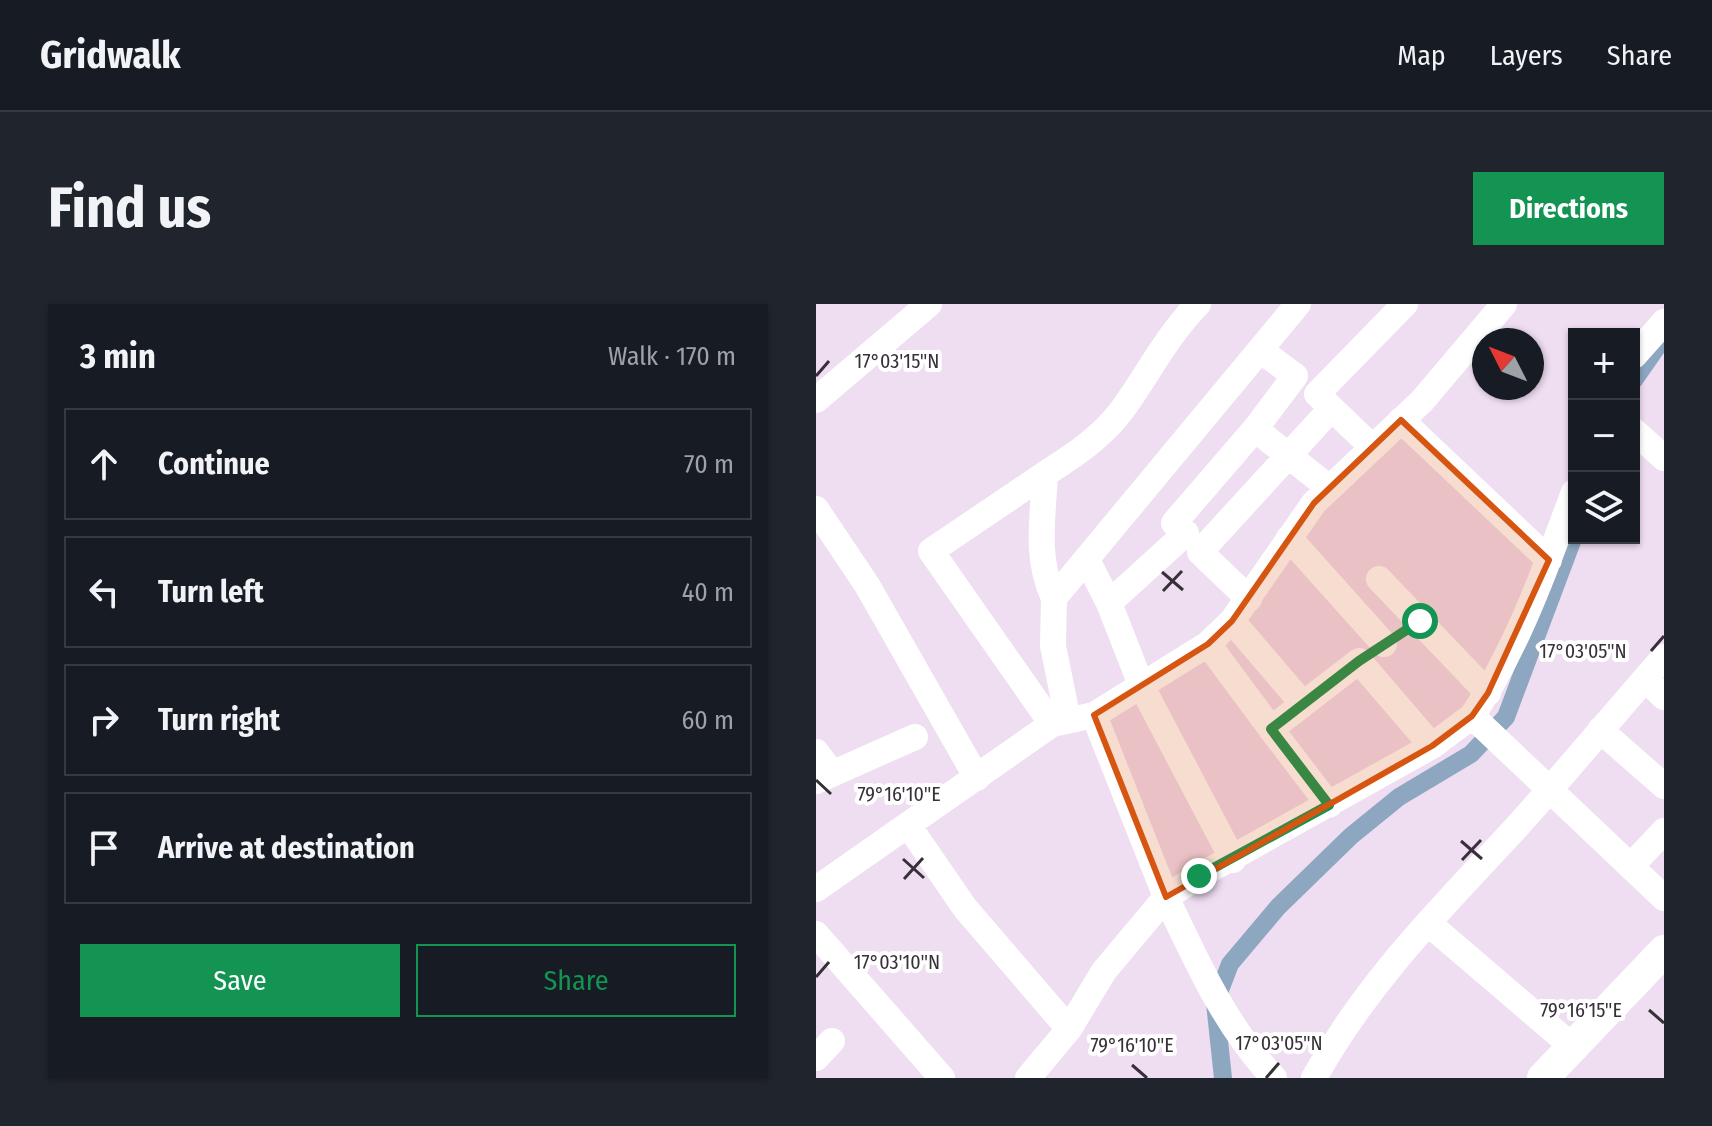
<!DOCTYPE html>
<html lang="en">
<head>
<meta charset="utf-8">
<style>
  :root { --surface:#171b24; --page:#20242c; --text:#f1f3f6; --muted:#9ea1a6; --line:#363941; --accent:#139452 }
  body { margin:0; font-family:"Fira Sans Condensed",sans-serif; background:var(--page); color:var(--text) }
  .controls { position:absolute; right:24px; top:24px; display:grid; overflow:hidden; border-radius:0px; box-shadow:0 2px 6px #0004 }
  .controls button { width:72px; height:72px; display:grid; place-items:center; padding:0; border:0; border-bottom:2px solid var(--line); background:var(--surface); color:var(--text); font:40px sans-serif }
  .compass { position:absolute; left:656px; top:24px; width:72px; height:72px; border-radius:50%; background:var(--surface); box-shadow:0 2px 6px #0004; rotate:312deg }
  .stop { position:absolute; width:24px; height:24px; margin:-18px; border:6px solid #139452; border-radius:50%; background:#fff }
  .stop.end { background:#139452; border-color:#fff; box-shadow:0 2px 8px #0008 }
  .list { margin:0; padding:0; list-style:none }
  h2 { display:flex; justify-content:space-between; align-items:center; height:104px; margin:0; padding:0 32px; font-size:34px }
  h2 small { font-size:26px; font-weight:400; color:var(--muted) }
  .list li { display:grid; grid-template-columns:52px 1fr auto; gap:24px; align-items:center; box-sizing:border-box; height:112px; margin:0 16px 16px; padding:0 16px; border:2px solid var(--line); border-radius:0px }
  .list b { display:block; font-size:30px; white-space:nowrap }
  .list em { font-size:26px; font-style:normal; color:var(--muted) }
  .actions { display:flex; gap:16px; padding:24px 32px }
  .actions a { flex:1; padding:18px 0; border:2px solid var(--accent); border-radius:0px; text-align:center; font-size:28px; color:var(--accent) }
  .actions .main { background:var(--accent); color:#fff }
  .icon { flex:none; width:44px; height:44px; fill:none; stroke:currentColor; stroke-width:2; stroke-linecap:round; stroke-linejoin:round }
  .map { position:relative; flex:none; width:848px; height:774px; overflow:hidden; border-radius:0px }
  header { display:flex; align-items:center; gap:48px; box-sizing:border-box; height:112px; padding:0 40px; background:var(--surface); border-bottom:2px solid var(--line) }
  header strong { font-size:38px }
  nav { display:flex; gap:44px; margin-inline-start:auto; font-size:28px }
  .intro { display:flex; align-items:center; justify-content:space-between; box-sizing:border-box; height:192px; padding:0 48px }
  h1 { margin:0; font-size:56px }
  .button { padding:20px 36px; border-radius:0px; background:var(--accent); color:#fff; font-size:28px; font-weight:700 }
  main { display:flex; gap:48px; padding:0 48px }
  aside { flex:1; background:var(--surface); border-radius:0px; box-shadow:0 2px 6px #0004 }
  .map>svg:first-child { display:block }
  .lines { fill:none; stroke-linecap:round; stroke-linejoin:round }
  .canal { stroke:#8ca7bf; stroke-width:18 }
  .minor { stroke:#fff; stroke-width:26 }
  .major { stroke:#fff; stroke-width:32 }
  .route { stroke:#139452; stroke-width:10 }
  .marked { fill:#d65510; fill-opacity:0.2; stroke:#d65510; stroke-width:6; stroke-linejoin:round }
  .ticks { fill:none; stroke:#373038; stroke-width:3 }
  .ticks-label { font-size:20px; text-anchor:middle; fill:#373038; stroke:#fff; stroke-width:8; stroke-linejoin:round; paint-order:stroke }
</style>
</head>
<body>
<header>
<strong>Gridwalk</strong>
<nav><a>Map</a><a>Layers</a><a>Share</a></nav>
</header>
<div class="intro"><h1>Find us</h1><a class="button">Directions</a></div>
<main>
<aside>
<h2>3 min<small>Walk · 170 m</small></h2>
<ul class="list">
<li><svg class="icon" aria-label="ahead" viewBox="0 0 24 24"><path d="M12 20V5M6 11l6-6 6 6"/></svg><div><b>Continue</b></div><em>70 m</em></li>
<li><svg class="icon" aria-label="left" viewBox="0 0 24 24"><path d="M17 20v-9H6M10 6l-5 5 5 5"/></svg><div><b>Turn left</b></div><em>40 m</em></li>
<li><svg class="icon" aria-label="right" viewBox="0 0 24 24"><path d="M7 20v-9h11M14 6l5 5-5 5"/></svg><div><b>Turn right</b></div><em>60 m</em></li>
<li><svg class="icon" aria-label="arrive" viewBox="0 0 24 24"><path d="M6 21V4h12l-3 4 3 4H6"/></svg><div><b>Arrive at destination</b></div></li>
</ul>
<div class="actions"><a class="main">Save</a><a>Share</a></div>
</aside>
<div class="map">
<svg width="848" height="774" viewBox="0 0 848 774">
  <rect width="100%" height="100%" fill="#efddf2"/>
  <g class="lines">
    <!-- canal -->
    <path class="canal" d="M 818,76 L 846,36
      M 407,774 L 399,699 L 414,660 L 462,603 L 535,532 L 583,493 L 655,450 L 690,413 L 758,232"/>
    <!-- minor -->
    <path class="minor" d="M 818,52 L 848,18
      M 501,90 L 589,0
      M 503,92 L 556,143
      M 0,96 L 113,0
      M 585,116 L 733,256
      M 439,125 L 512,183
      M 818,127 L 848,154
      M 229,170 C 257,152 285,134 306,106 C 333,69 349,34 382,0
      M 0,205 L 51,281 L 161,474
      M 473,234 L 568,340
      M 271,256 L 293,299 L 325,381 L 417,556
      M 563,275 L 672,389
      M 433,295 L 384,248 L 515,105
      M 293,299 L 370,229 L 358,219 L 439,125 L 479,72 L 444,46
      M 416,317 L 487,400
      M 392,340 L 455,425
      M 829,375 L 848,393
      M 656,412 C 701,345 730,263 758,188
      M 252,416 L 237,342 L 238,294 L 482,0
      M 236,420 L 115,247 L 229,170 C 227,213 219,255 238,294
      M 784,426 L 848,482
      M 0,448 L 16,469
      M 0,477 L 99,433
      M 513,501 L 455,425 L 543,357 L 616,442
      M 92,521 L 149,604 L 253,725
      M 815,562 L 848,527
      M 0,585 L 236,420 L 278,411 L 392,340 L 416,317 L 498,199 L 606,97 L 688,0
      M 612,619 L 757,743
      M 0,630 L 126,774
      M 0,754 L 16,737
      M 212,774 L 253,725 L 288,667 L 350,593 L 278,411
      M 458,774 C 409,722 381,658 350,593 L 383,572 L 616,442 L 656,412 L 848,594
      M 498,774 C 552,677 621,609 696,528 C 748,471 797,411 848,353"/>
    <!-- major -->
    <path class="major" d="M 727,774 L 848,647"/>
  </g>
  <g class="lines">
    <!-- route -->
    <path class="route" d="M 383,572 L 513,501 L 455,425 L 543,357 L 604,317"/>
  </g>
  <!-- marked area -->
  <path class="marked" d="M 585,116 L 733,256 L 672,389 L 656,412 L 616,442 L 350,593 L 278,411 L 392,340 L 416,317 L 498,199 Z"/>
  <!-- ticks -->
  <path class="ticks" d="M 0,72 L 13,57M 346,268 L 367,286M 347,287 L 366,267M 835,347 L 848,332M 0,476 L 15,490M 645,537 L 666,555M 87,555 L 108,574M 646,556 L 665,536M 88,575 L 107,554M 0,673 L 13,658M 833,706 L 848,719M 316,761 L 331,774M 450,774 L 463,759"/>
  <g class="ticks-label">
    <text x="81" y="64">17°03'15"N</text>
    <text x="767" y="354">17°03'05"N</text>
    <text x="83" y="497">79°16'10"E</text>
    <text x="81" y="665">17°03'10"N</text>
    <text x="765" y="713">79°16'15"E</text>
    <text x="463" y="746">17°03'05"N</text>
    <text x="316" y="748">79°16'10"E</text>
  </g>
</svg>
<div class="controls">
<button>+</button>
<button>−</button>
<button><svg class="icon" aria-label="layers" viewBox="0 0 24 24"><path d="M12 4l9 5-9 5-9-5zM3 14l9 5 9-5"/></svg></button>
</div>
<svg class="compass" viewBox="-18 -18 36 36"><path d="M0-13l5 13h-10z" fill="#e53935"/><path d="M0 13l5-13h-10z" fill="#9ea1a6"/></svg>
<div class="stop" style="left:604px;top:317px"></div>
<div class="stop end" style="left:383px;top:572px"></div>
</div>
</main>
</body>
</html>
